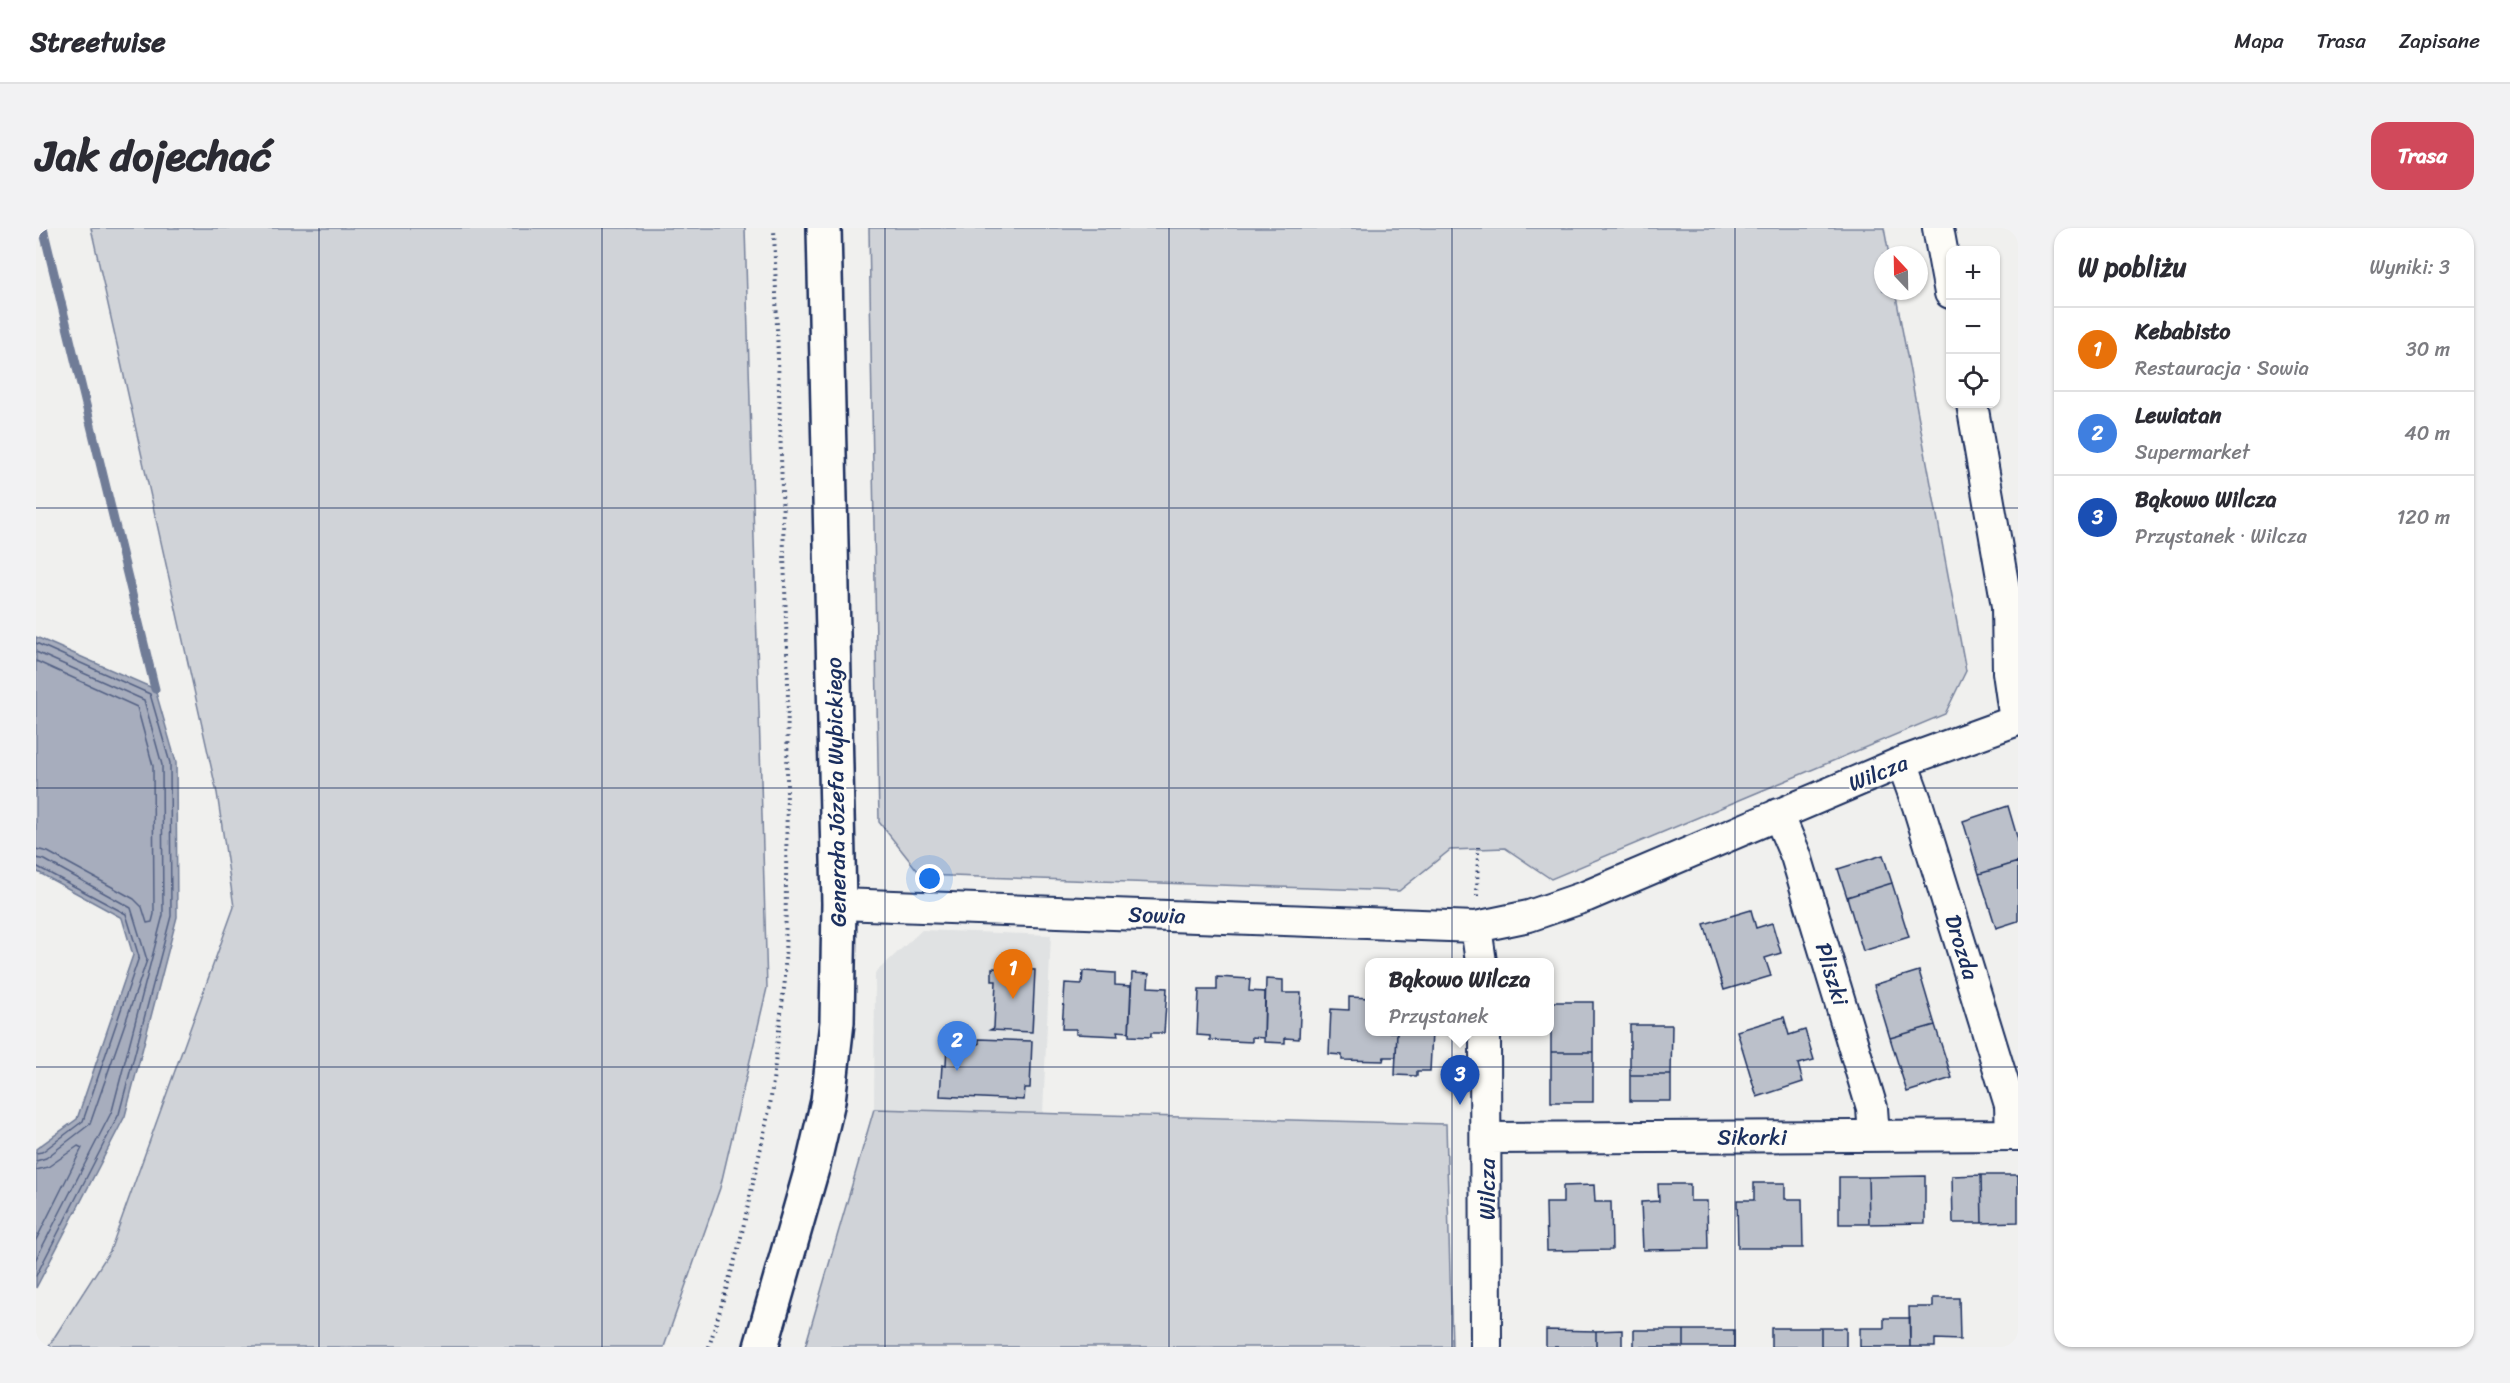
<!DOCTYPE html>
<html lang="pl">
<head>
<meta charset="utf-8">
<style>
  :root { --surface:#fff; --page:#f2f2f3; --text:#2b2b33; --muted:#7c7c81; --line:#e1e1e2; --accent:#d1495b }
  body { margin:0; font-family:Sriracha,sans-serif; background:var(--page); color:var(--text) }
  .controls { position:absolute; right:18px; top:18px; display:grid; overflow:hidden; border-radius:12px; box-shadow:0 2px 4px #0004 }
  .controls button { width:54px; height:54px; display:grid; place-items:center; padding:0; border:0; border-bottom:2px solid var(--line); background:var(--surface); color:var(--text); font:30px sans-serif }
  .compass { position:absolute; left:1838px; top:18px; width:54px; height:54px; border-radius:50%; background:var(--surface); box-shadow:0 2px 4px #0004; rotate:338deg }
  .you { position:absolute; left:894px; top:651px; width:21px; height:21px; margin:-15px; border:4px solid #fff; border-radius:50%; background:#1a73e8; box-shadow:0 0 0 9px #1a73e833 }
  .badge { display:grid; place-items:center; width:39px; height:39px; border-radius:50%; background:var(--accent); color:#fff; font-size:20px; font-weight:700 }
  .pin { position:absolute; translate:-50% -50px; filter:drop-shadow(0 2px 3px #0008) }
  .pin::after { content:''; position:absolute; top:32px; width:21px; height:18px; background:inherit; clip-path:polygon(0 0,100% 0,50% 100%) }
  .popup { position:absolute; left:1329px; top:730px; width:189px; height:78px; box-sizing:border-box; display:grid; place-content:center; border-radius:12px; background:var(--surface); filter:drop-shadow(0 2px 4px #0005); font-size:20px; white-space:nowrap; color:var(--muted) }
  .popup b { font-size:22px; color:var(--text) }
  .popup::after { content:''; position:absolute; left:50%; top:100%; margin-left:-12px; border:12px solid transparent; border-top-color:var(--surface) }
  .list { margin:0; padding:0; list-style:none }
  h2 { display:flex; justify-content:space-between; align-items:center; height:78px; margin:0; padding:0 24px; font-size:26px }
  h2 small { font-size:20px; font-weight:400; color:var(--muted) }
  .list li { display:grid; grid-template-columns:39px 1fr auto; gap:18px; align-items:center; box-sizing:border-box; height:84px; padding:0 24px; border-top:2px solid var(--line) }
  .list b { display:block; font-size:22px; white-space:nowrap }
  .list p { margin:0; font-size:20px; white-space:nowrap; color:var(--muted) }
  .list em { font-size:20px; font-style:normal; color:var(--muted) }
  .icon { flex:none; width:33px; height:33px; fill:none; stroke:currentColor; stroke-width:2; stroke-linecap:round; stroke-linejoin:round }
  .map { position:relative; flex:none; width:1982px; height:1119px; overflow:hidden; border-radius:18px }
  header { display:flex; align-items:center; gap:36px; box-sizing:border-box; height:84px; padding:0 30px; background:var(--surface); border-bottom:2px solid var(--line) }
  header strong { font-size:28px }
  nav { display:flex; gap:33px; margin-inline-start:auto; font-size:21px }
  .intro { display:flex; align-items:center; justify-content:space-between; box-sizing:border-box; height:144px; padding:0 36px }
  h1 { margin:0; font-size:42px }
  .button { padding:15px 27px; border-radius:18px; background:var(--accent); color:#fff; font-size:21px; font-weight:700 }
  main { display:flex; gap:36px; padding:0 36px }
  aside { flex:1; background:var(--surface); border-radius:18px; box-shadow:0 2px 4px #0004 }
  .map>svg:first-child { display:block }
  .built { fill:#e0e2e3 }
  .green { fill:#d0d3d8; stroke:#76819b; stroke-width:1.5 }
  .water { fill:#a7adbd; stroke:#6f7b97; stroke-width:1.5 }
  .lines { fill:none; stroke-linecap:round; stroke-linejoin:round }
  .shore { stroke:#536184; stroke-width:1.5 }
  .stream { stroke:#6f7b97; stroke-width:9 }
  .building { fill:#bbc0ca; stroke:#1b2f5e; stroke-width:1.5 }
  .street-casing { stroke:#1b2f5e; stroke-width:34 }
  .secondary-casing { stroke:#1b2f5e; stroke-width:38 }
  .path { stroke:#1b2f5e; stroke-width:4; stroke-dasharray:1.5 4.5; stroke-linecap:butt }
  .street { stroke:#fdfcf7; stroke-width:30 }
  .secondary { stroke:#fdfcf7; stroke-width:33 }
  .grid { fill:none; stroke:#1b2f5e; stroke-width:1.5; stroke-opacity:0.55 }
  .labels { text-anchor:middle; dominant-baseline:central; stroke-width:4.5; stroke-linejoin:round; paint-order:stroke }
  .street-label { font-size:22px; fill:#1b2f5e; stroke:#fdfcf7 }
</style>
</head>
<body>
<header>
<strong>Streetwise</strong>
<nav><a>Mapa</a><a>Trasa</a><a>Zapisane</a></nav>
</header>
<div class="intro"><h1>Jak dojechać</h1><a class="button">Trasa</a></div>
<main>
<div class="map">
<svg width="1982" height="1119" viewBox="0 0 1982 1119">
  <rect width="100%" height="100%" fill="#f0f0ee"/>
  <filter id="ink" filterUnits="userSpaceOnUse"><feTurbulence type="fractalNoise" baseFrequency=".0167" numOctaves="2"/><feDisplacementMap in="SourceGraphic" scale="12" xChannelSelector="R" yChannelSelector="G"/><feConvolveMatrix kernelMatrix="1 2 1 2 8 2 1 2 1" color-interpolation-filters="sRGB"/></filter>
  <g filter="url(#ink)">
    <!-- built -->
    <path class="built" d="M 886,702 L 1015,707 L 1007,885 L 838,881 L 839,745 Z"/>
    <!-- green -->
    <path class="green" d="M 55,0 L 709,0 L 731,760 L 684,960 L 628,1119 L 12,1119 L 74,1023 L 198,679 L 181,565 Z
      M 833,0 L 1848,0 L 1853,27 L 1847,27 L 1847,63 L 1859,63 L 1930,443 L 1909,486 L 1515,651 L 1469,620 L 1414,622 L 1363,663 L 885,647 L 843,594 Z
      M 838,881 L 1410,896 L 1416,1119 L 769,1119 Z"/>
    <!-- water -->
    <path class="water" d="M 0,409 L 119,461 L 140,534 L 141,689 L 89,888 L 0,1060 L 0,921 L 41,891 L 97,727 L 86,690 L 0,643 Z"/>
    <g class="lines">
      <!-- shore -->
      <path class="shore" d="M 0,415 L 114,466 L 134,535 L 135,688 L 83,886 L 0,1048
        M 0,424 L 108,472 L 126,537 L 127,687 L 76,883 L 0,1031
        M 0,433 L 101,479 L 117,538 L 118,686 L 116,694 L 111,695 L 106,679 L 98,671 L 12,624 L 0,621
        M 0,630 L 9,632 L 95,680 L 111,732 L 54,896 L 10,930 L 0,933
        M 0,638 L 90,686 L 103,729 L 47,893 L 6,924 L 0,925
        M 0,942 L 12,939 L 42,918 L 46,920 L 0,1012"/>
      <!-- stream -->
      <path class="stream" d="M 7,0 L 119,461"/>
    </g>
    <!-- building -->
    <path class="building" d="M 1972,578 L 1982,612 L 1982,634 L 1943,646 L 1927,593 Z
      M 1847,627 L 1856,655 L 1811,669 L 1802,641 Z
      M 1982,634 L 1982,693 L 1960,700 L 1943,646 Z
      M 1856,655 L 1873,709 L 1827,723 L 1811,669 Z
      M 1715,682 L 1720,700 L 1736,695 L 1745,725 L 1729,730 L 1735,748 L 1688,762 L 1668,696 Z
      M 956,740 L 999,742 L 996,804 L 954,802 L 958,800 L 960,753 L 956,753 Z
      M 1047,743 L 1079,745 L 1079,757 L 1095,758 L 1093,804 L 1081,803 L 1082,808 L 1040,806 L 1040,801 L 1026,801 L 1029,755 L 1046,756 Z
      M 1883,743 L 1899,797 L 1854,810 L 1838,757 Z
      M 1096,745 L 1113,746 L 1112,759 L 1131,760 L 1128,805 L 1115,805 L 1115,809 L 1093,808 Z
      M 1181,749 L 1214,751 L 1213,763 L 1229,764 L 1228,810 L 1216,809 L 1216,814 L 1174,812 L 1174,808 L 1161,807 L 1163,762 L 1181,762 Z
      M 1230,751 L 1247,752 L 1247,765 L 1265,765 L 1263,811 L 1249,810 L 1249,815 L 1228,814 Z
      M 1313,769 L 1334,770 L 1334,804 L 1361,804 L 1360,829 L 1348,829 L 1347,833 L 1306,832 L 1306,827 L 1293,826 L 1295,781 L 1313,782 Z
      M 1515,774 L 1557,774 L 1557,824 L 1515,824 Z
      M 1748,789 L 1753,807 L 1769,802 L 1778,832 L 1762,836 L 1767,854 L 1721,869 L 1701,803 Z
      M 1594,797 L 1636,797 L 1635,847 L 1594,847 Z
      M 1899,797 L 1916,850 L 1871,864 L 1854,810 Z
      M 1361,804 L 1396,804 L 1394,843 L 1381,843 L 1381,848 L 1359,847 Z
      M 943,811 L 996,813 L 994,860 L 989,860 L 988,872 L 904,868 L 906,837 L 910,838 L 911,814 L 943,816 Z
      M 1515,824 L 1557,824 L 1557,874 L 1515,874 Z
      M 1594,847 L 1635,847 L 1635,873 L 1594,873 Z
      M 1945,947 L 1982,947 L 1982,994 L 1946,995 Z
      M 1945,947 L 1946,995 L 1917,995 L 1916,948 Z
      M 1889,948 L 1889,995 L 1833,996 L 1832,949 Z
      M 1803,949 L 1832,949 L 1833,996 L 1803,996 Z
      M 1718,955 L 1749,955 L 1749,971 L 1766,971 L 1767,1020 L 1702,1020 L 1701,972 L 1718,972 Z
      M 1622,956 L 1654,956 L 1654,973 L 1671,973 L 1672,1021 L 1607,1022 L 1605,974 L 1623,973 Z
      M 1558,957 L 1559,974 L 1575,974 L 1576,1022 L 1511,1023 L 1510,975 L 1527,975 L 1527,958 Z
      M 1897,1070 L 1923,1070 L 1924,1112 L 1899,1111 L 1899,1119 L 1874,1119 L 1873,1079 L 1897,1079 Z
      M 1848,1090 L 1874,1090 L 1874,1119 L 1824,1119 L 1824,1100 L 1848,1100 Z
      M 1735,1100 L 1785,1100 L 1785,1119 L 1735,1119 Z
      M 1785,1100 L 1810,1100 L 1810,1119 L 1785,1119 Z
      M 1510,1102 L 1560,1103 L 1560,1119 L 1510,1119 Z
      M 1586,1102 L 1586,1119 L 1560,1119 L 1560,1103 Z
      M 1598,1102 L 1648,1102 L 1648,1119 L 1598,1119 Z
      M 1648,1102 L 1698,1102 L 1698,1119 L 1648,1119 Z"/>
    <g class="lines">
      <defs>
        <path id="street" d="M 1902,0 L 1914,65
          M 1866,534 L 1882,578 L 1974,877 L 1975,907
          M 1742,586 L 1760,628 L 1836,880 L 1838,908
          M 803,676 L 1440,699 L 1493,688 L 1551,668 L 1866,534 L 1979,493 L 1972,444 L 1971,378 L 1936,176
          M 1440,699 L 1445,734
          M 1449,804 L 1450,1119
          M 1451,910 L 1982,907"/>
        <path id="secondary" d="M 725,1119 L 777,937 L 792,873 L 801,794 L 803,676 L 788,0"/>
      </defs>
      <!-- street casing -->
      <use href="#street" class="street-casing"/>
      <!-- secondary casing -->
      <use href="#secondary" class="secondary-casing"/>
      <!-- path -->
      <path class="path" d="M 1441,668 L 1442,619
        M 673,1119 L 703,1018 L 734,878 L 749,752 L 752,457 L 738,0"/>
      <!-- street -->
      <use href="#street" class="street"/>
      <!-- secondary -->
      <use href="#secondary" class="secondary"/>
    </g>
  </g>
  <!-- grid -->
  <path class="grid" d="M 283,0 L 283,1119M 566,0 L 566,1119M 849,0 L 849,1119M 1133,0 L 1133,1119M 1416,0 L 1416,1119M 1699,0 L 1699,1119M 0,280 L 1982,280M 0,560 L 1982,560M 0,839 L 1982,839"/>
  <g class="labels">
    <!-- street labels -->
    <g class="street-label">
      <text transform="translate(1842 545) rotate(-22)">Wilcza</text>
      <text transform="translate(800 564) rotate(-91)">Generała Józefa Wybickiego</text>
      <text transform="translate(1121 687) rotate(2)">Sowia</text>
      <text transform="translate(1926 719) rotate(73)">Drozda</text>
      <text transform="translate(1796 746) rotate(73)">Pliszki</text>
      <text x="1716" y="909">Sikorki</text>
      <text transform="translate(1451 961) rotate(-90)">Wilcza</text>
    </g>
  </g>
</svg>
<div class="controls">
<button>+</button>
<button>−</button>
<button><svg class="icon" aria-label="locate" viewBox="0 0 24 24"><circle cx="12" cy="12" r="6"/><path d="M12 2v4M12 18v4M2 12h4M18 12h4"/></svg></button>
</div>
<svg class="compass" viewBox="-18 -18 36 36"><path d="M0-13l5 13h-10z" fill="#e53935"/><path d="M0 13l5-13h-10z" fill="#7c7c81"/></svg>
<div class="you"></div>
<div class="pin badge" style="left:977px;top:771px;background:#e8710a">1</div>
<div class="pin badge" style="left:921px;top:843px;background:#3f7fe0">2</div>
<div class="pin badge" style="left:1424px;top:877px;background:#1a4fb4">3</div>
<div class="popup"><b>Bąkowo Wilcza</b>Przystanek</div>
</div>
<aside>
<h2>W pobliżu<small>Wyniki: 3</small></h2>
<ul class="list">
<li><span class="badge" style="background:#e8710a">1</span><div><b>Kebabisto</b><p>Restauracja · Sowia</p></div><em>30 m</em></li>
<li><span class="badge" style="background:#3f7fe0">2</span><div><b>Lewiatan</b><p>Supermarket</p></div><em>40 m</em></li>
<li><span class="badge" style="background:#1a4fb4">3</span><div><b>Bąkowo Wilcza</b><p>Przystanek · Wilcza</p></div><em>120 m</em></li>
</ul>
</aside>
</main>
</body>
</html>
